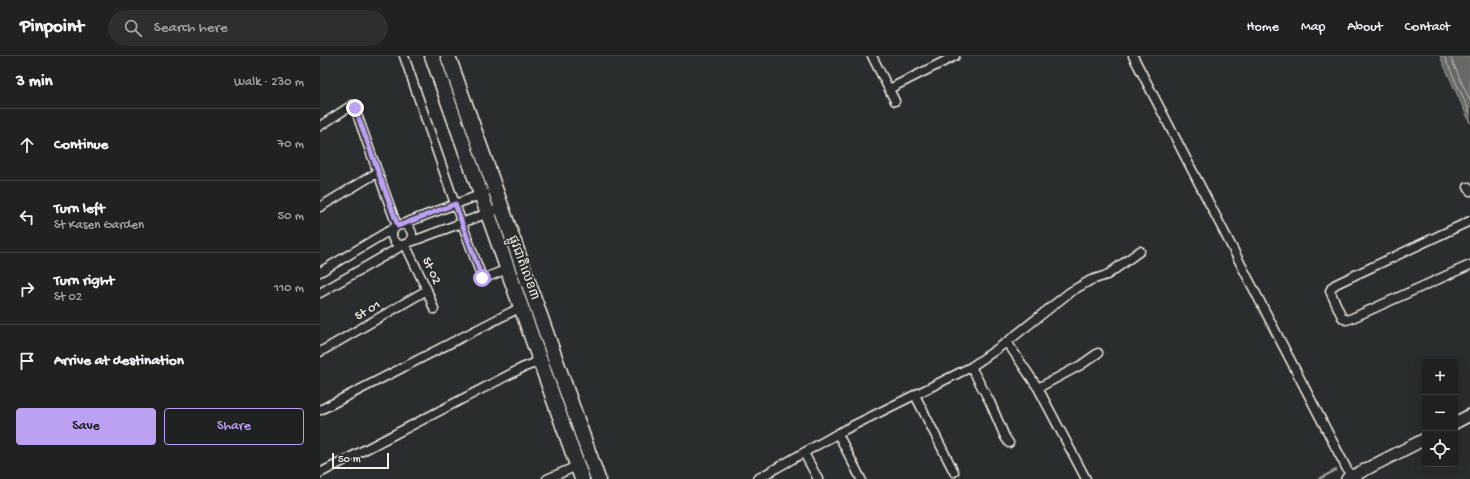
<!DOCTYPE html>
<html lang="en">
<head>
<meta charset="utf-8">
<style>
  :root { --surface:#202222; --page:#2d2f2f; --text:#f1f3f6; --muted:#a2a4a5; --line:#3d3f40; --accent:#bca0f2 }
  body { margin:0; font-family:"Gochi Hand","Noto Sans Khmer",sans-serif; background:var(--page); color:var(--text) }
  .controls { position:absolute; right:12px; bottom:12px; display:grid; overflow:hidden; border-radius:4px; box-shadow:0 2px 10px #0003 }
  .controls button { width:36px; height:36px; display:grid; place-items:center; padding:0; border:0; border-bottom:1px solid var(--line); background:var(--surface); color:var(--text); font:20px sans-serif }
  .scale { position:absolute; left:12px; bottom:10px; width:57px; box-sizing:border-box; padding-left:4px; border:2px solid #f4f1e8; border-top:0; font-size:11px; line-height:14px; white-space:nowrap; color:#f4f1e8; -webkit-text-stroke:3px #2a2d2e; paint-order:stroke }
  .stop { position:absolute; width:12px; height:12px; margin:-9px; border:3px solid #bca0f2; border-radius:50%; background:#fff }
  .stop.end { background:#bca0f2; border-color:#fff; box-shadow:0 1px 4px #0008 }
  .list { margin:0; padding:0; list-style:none }
  h2 { display:flex; justify-content:space-between; align-items:center; height:52px; margin:0; padding:0 16px; font-size:17px }
  h2 small { font-size:13px; font-weight:400; color:var(--muted) }
  .list li { display:grid; grid-template-columns:26px 1fr auto; gap:12px; align-items:center; box-sizing:border-box; height:72px; padding:0 16px; border-top:1px solid var(--line) }
  .list b { display:block; font-size:15px; white-space:nowrap }
  .list p { margin:0; font-size:13px; white-space:nowrap; color:var(--muted) }
  .list em { font-size:13px; font-style:normal; color:var(--muted) }
  .actions { display:flex; gap:8px; padding:12px 16px }
  .actions a { flex:1; padding:9px 0; border:1px solid var(--accent); border-radius:4px; text-align:center; font-size:14px; color:var(--accent) }
  .actions .main { background:var(--accent); color:#111 }
  .icon { flex:none; width:22px; height:22px; fill:none; stroke:currentColor; stroke-width:2; stroke-linecap:round; stroke-linejoin:round }
  .map { position:relative; flex:none; width:1150px; height:423px; overflow:hidden }
  header { display:flex; align-items:center; gap:24px; box-sizing:border-box; height:56px; padding:0 20px; background:var(--surface); border-bottom:1px solid var(--line) }
  header strong { font-size:19px }
  nav { display:flex; gap:22px; margin-inline-start:auto; font-size:14px }
  .search { width:280px; height:36px; background:var(--page); display:flex; align-items:center; gap:10px; box-sizing:border-box; padding:0 14px; border-radius:22px; color:var(--muted); font-size:15px }
  main { display:flex }
  aside { flex:1; background:var(--surface) }
  .map>svg:first-child { display:block }
  .water { fill:#676866; stroke:#9f9f9a }
  .lines { fill:none; stroke-linecap:round; stroke-linejoin:round }
  .shore { stroke:#bcbab4; stroke-width:1 }
  .stream { stroke:#9f9f9a; stroke-width:2.5 }
  .street-casing { stroke:#f4f1e8; stroke-width:11 }
  .secondary-casing { stroke:#f4f1e8; stroke-width:14 }
  .highway-casing { stroke:#f4f1e8; stroke-width:17 }
  .street { stroke:#2a2d2e; stroke-width:8 }
  .secondary { stroke:#2a2d2e; stroke-width:11 }
  .highway { stroke:#2a2d2e; stroke-width:14 }
  .route { stroke:#bca0f2; stroke-width:5 }
  .labels { text-anchor:middle; dominant-baseline:central; stroke-width:3.5; stroke-linejoin:round; paint-order:stroke }
  .street-label { font-size:13px; fill:#f4f1e8; stroke:#2a2d2e }
</style>
</head>
<body>
<header>
<strong>Pinpoint</strong>
<div class="search"><svg class="icon" aria-label="search" viewBox="0 0 24 24"><circle cx="10" cy="10" r="6"/><path d="M15 15l6 6"/></svg>Search here</div>
<nav><a>Home</a><a>Map</a><a>About</a><a>Contact</a></nav>
</header>
<main>
<aside>
<h2>3 min<small>Walk · 230 m</small></h2>
<ul class="list">
<li><svg class="icon" aria-label="ahead" viewBox="0 0 24 24"><path d="M12 20V5M6 11l6-6 6 6"/></svg><div><b>Continue</b></div><em>70 m</em></li>
<li><svg class="icon" aria-label="left" viewBox="0 0 24 24"><path d="M17 20v-9H6M10 6l-5 5 5 5"/></svg><div><b>Turn left</b><p>St Kasen Garden</p></div><em>50 m</em></li>
<li><svg class="icon" aria-label="right" viewBox="0 0 24 24"><path d="M7 20v-9h11M14 6l5 5-5 5"/></svg><div><b>Turn right</b><p>St 02</p></div><em>110 m</em></li>
<li><svg class="icon" aria-label="arrive" viewBox="0 0 24 24"><path d="M6 21V4h12l-3 4 3 4H6"/></svg><div><b>Arrive at destination</b></div></li>
</ul>
<div class="actions"><a class="main">Save</a><a>Share</a></div>
</aside>
<div class="map">
<svg width="1150" height="423" viewBox="0 0 1150 423">
  <rect width="100%" height="100%" fill="#2a2d2e"/>
  <filter id="ink" filterUnits="userSpaceOnUse"><feTurbulence type="fractalNoise" baseFrequency=".025" numOctaves="2"/><feDisplacementMap in="SourceGraphic" scale="8" xChannelSelector="R" yChannelSelector="G"/><feConvolveMatrix kernelMatrix="1 2 1 2 8 2 1 2 1" color-interpolation-filters="sRGB"/></filter>
  <g filter="url(#ink)">
    <!-- water -->
    <path class="water" d="M 1120,0 L 1150,0 L 1150,67 Z"/>
    <g class="lines">
      <!-- shore -->
      <path class="shore" d="M 1124,0 L 1150,57
        M 1130,0 L 1150,45"/>
      <!-- stream -->
      <path class="stream" d="M 999,423 L 1016,414"/>
      <defs>
        <path id="street" d="M 84,0 L 135,148 L 162,222 L 165,222 L 187,213
          M 552,0 L 575,45
          M 813,0 L 1032,423
          M 569,33 L 635,0
          M 0,70 L 32,49 L 34,50 L 77,170
          M 1148,131 L 1150,135
          M 0,151 L 58,116
          M 1150,165 L 1016,228 L 1012,231 L 1010,235 L 1022,261 L 1026,264 L 1030,263 L 1150,209
          M72 179a10 10 0 1 1 20 0a10 10 0 1 1-20 0Z
          M 85,188 L 107,234 L 114,253
          M 0,216 L 77,170 L 165,137
          M 0,237 L 85,188 L 182,152
          M 687,286 L 718,332 L 766,423
          M 0,296 L 107,234
          M 651,311 L 670,346 L 685,381 L 689,387
          M 718,332 L 761,309 L 778,297
          M 595,339 L 634,416
          M 0,354 L 201,251
          M 518,378 L 541,423
          M 484,397 L 498,423
          M 0,417 L 202,312 L 220,305
          M 227,423 L 257,410
          M 437,423 L 524,374 L 651,311 L 687,286 L 750,236 L 771,224 L 787,219 L 820,195"/>
        <path id="secondary" d="M 1135,367 L 1150,359
          M 1027,423 L 1105,383"/>
        <path id="highway" d="M 112,0 L 262,423
          M 128,0 L 278,423"/>
      </defs>
      <!-- street casing -->
      <use href="#street" class="street-casing"/>
      <!-- secondary casing -->
      <use href="#secondary" class="secondary-casing"/>
      <!-- highway casing -->
      <use href="#highway" class="highway-casing"/>
      <!-- street -->
      <use href="#street" class="street"/>
      <!-- secondary -->
      <use href="#secondary" class="secondary"/>
      <!-- highway -->
      <use href="#highway" class="highway"/>
    </g>
  </g>
  <g class="lines" filter="url(#ink)">
    <!-- route -->
    <path class="route" d="M 35,52 L 78,170 L 135,148 L 162,222"/>
  </g>
  <g class="labels">
    <!-- street labels -->
    <g class="street-label">
      <text transform="translate(203 212) rotate(70)">ផ្លូវជាតិលេខ៣</text>
      <text transform="translate(111 215) rotate(65)">St 02</text>
      <text transform="translate(48 255) rotate(-30)">St 01</text>
    </g>
  </g>
</svg>
<div class="controls">
<button>+</button>
<button>−</button>
<button><svg class="icon" aria-label="locate" viewBox="0 0 24 24"><circle cx="12" cy="12" r="6"/><path d="M12 2v4M12 18v4M2 12h4M18 12h4"/></svg></button>
</div>
<div class="scale">50 m</div>
<div class="stop" style="left:162px;top:222px"></div>
<div class="stop end" style="left:35px;top:52px"></div>
</div>
</main>
</body>
</html>
